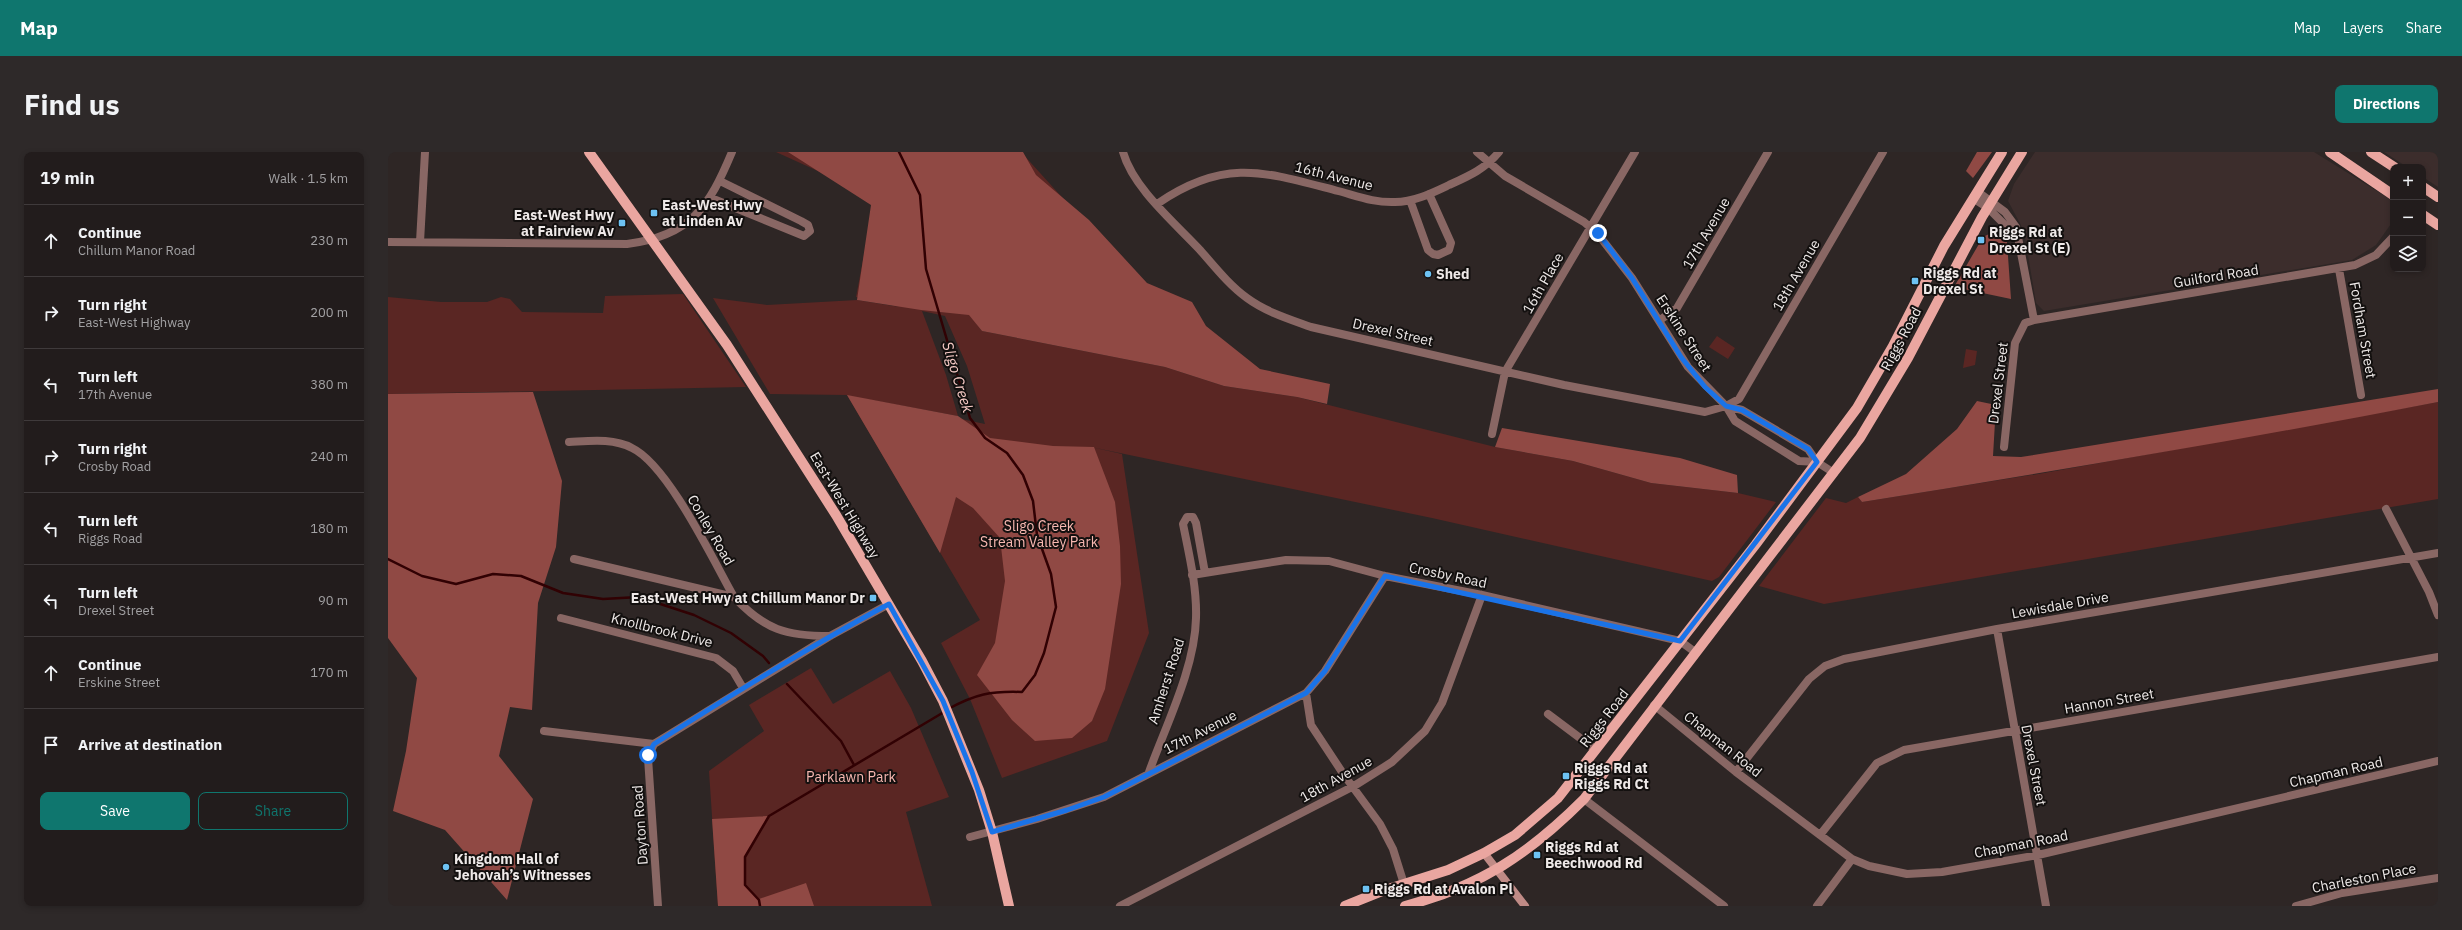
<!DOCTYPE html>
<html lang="en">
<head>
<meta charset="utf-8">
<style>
  :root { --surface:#221c1c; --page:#2e2929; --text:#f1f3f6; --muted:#a2a1a3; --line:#3f3a3b; --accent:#0f766e }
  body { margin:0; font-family:"IBM Plex Sans",sans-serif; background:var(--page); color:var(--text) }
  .controls { position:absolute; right:12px; top:12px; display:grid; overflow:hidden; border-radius:8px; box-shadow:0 2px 6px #0003 }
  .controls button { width:36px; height:36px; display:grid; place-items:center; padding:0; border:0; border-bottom:1px solid var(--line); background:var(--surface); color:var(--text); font:20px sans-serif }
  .stop { position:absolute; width:12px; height:12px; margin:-9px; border:3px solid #1a73e8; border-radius:50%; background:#fff }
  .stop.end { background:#1a73e8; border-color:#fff; box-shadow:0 1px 4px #0008 }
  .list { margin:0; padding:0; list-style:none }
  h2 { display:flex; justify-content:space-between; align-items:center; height:52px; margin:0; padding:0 16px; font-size:17px }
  h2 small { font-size:13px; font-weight:400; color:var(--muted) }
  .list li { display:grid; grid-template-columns:26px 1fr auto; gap:12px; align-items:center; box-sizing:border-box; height:72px; padding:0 16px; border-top:1px solid var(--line) }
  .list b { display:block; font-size:15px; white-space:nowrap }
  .list p { margin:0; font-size:13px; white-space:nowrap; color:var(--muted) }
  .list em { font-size:13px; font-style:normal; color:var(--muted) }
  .actions { display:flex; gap:8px; padding:12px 16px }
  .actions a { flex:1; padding:9px 0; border:1px solid var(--accent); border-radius:8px; text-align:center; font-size:14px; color:var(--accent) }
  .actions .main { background:var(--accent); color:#fff }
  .icon { flex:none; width:22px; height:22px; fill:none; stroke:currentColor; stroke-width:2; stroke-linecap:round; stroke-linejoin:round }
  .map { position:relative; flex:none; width:2050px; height:754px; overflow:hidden; border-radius:8px }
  header { display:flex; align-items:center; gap:24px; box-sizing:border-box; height:56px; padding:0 20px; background:var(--accent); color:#fff }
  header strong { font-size:19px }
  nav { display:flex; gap:22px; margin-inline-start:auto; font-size:14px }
  .intro { display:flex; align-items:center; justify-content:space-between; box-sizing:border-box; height:96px; padding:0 24px }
  h1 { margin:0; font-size:28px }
  .button { padding:10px 18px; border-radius:8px; background:var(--accent); color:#fff; font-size:14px; font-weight:700 }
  main { display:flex; gap:24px; padding:0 24px }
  aside { flex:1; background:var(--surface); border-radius:8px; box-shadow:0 2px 6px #0003 }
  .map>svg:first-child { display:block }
  .built { fill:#3c2d2c }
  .green { fill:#5a2623; fill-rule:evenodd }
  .forest { fill:#904944 }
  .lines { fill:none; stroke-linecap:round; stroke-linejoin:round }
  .stream { stroke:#310103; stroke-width:2.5 }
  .street { stroke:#896764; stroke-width:8 }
  .secondary { stroke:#c08b86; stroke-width:8 }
  .primary { stroke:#eaa6a0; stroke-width:10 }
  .route { stroke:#1a73e8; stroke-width:5 }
  .poi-dot { fill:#6dc2f3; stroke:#13100f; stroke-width:1.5 }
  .labels { text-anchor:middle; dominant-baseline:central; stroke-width:4; stroke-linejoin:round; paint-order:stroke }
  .street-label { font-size:14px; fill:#eee9e8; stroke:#13100f }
  .poi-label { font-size:14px; font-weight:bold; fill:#eee9e8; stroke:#13100f; text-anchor:start }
  .park-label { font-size:14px; fill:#f8b8b1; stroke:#13100f }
  .water-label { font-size:15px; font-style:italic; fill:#f7cbc6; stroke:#13100f }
</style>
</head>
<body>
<header>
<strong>Map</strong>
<nav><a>Map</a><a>Layers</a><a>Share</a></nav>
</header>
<div class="intro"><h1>Find us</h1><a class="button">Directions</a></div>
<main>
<aside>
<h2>19 min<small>Walk · 1.5 km</small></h2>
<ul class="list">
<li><svg class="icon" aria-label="ahead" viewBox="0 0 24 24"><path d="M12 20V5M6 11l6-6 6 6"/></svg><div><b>Continue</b><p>Chillum Manor Road</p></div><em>230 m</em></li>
<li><svg class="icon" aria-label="right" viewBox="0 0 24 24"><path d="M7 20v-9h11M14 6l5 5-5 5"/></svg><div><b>Turn right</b><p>East-West Highway</p></div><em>200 m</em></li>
<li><svg class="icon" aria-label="left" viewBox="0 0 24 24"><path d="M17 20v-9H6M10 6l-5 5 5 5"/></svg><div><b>Turn left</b><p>17th Avenue</p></div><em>380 m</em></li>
<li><svg class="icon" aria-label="right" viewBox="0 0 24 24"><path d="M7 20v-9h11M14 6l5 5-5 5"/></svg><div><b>Turn right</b><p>Crosby Road</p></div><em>240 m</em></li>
<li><svg class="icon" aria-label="left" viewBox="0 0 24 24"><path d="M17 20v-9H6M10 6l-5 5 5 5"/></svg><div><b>Turn left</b><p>Riggs Road</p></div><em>180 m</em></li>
<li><svg class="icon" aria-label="left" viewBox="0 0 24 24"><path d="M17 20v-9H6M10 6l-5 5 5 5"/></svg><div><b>Turn left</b><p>Drexel Street</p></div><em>90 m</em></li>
<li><svg class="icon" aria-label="ahead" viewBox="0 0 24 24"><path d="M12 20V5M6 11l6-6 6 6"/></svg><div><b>Continue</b><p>Erskine Street</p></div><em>170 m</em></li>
<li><svg class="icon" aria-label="arrive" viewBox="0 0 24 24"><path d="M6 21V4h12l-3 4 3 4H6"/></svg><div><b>Arrive at destination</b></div></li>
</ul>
<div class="actions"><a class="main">Save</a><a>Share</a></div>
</aside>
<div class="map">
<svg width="2050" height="754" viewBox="0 0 2050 754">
  <rect width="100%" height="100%" fill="#2e2625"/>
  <!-- built -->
  <path class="built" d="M 1647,0 L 1926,0 L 2005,49 L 2005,69 L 1988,93 L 1964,108 L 1656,159 L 1648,151 L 1636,79 L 1620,49 L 1626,32 Z
    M 1996,0 L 2050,0 L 2050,35 L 2035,25 L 2035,15 L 2019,15 Z"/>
  <!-- green -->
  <path class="green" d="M 388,0 L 633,0 L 838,226 L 588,171 L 594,179 L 777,215 L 836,234 L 909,245 L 1107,295 L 1185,309 L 1263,331 L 1350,341 L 1388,350 L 1331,425 L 1324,429 L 1044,366 L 703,295 L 734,302 L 761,481 L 719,589 L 614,626 L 582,547 L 553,491 L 592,468 L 459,243 L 382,242 L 325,146 L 379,153 L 469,148 L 512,155 L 468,145 L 487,45 ZM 534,159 L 557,164 L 579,214 L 597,272 L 478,247 L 570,264 L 558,223 Z
    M 295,142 L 358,235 L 0,242 L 0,145 L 53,150 L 99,150 L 113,145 L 122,147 L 134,160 L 215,161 L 217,144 Z
    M 1329,184 L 1347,196 L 1340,207 L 1321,195 Z
    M 1578,197 L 1589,199 L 1587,213 L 1575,216 Z
    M 2050,250 L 2050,347 L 1436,452 L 1371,434 L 1438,346 L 1458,351 L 1470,345 L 1474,350 L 1656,321 Z
    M 423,516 L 445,552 L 502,519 L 523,556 L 561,645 L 518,660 L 544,754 L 330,754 L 321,619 L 376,579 L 361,553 Z"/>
  <!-- forest -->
  <path class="forest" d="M 400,0 L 635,0 L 648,23 L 701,68 L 759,131 L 804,150 L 818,174 L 872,217 L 942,232 L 939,252 L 909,245 L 836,234 L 777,215 L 594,179 L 581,163 L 533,158 L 469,148 L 483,53 Z
    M 1589,0 L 1604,0 L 1585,26 L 1578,19 Z
    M 1605,80 L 1615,83 L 1619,90 L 1623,147 L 1566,135 L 1595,85 Z
    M 2050,237 L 2050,250 C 1859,287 1666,319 1474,350 L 1470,345 L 1518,322 L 1569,277 L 1589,249 L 1608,253 L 1605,304 L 1633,305 Z
    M 145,240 L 174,329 L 168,395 L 150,451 L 144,558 L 122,555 L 111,604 L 145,647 L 119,748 L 57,678 L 5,659 L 18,599 L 29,526 L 0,486 L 0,242 Z
    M 459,243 L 570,264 L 602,286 L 665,294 L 706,295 L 727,350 L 732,394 L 733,432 L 717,537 L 704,569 L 684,586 L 647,589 L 624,568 L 589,523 L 607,491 L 617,429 L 612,386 L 585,356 L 568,345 L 552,401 Z
    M 1114,276 L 1292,306 L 1349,323 L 1350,341 L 1263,331 L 1185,309 L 1107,295 Z
    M 381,664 L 357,705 L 357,733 L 371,747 L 418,731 L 426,754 L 330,754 L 324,667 Z"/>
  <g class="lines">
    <!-- stream -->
    <path class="stream" d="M 511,0 L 532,43 L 538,117 L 582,266 L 597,286 L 619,301 L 635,323 L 645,349 L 649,383 L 663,422 L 668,455 L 656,501 L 647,523 L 634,540 C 602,539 588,542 560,557
      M 0,407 L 34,424 L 68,432 L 105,422 L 133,424 L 175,441 L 215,447 L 251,445 L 306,463 L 343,481 L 375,504 L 381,511
      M 399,532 L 453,589 L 466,613
      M 372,754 L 371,748 L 357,733 L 357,705 L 381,664 L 556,560"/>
    <!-- street -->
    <path class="street" d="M 735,0 C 745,36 787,71 812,98 C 827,115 841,133 859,146 C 878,160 901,167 923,175 L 1176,233 L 1317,260 L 1338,254 L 1354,258 L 1420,297 L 1429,310 L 1446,321
      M 1089,0 L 1117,24 L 1196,70 L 1209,81 L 1244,126 L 1300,215 L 1338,254 L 1347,269 L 1411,309 L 1429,310
      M 1590,40 L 1617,60 L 1628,75 L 1646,168
      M 323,46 L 416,84 L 422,79 L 420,73 L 413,69 L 332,29
      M 1586,47 L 1600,56 L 1628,84
      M 1022,48 L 1040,98 L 1045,102 L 1050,103 L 1061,98 L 1063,91 L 1041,42
      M 769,52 C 837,5 877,20 950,39 C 969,44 987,51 1007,50 C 1026,50 1044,41 1061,33 C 1081,24 1097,17 1111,0
      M 0,90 L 239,92 C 303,84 321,55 344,0
      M 32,90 L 37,0
      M 1951,117 L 1973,243
      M 1272,168 L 1289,156 L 1380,0
      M 1338,254 L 1351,247 L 1495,0
      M 1104,282 L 1117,220 L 1247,0
      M 181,290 C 202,289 225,286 244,296 C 280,313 325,408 346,445 C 377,478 398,484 442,484
      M 1616,295 L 1627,191 L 1637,171 L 1646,168 L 1967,113 L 1988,103 L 2005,85
      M 1998,357 L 2041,440 L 2050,463
      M 186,407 L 346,445
      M 804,423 L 898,408 L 941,409 L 997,424 L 1094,443 L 1292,489 L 1307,500
      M 173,466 L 328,506 L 345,519 L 355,536
      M 1609,477 L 1658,754
      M 918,541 L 923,573 L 956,623 L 992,672 L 1005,697 L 1016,732
      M 1266,553 L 1348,620 L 1464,707 L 1481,714 L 1519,722 L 1554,720 L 1650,703 L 2050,609
      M 1160,562 L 1208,598
      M 156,579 L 266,592 L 442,484 L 501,452
      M 266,592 L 260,606 L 270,754
      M 761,620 C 778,573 807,516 808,466 C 809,435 801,402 795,372 L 799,365 L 805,365 L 808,371 L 817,421
      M 1348,620 L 1421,527 L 1437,514 L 1456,507 L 1609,477 L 2050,401
      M 1196,647 L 1336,754
      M 1432,683 L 1489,611 L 1516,598 L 2050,505
      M 582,685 L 649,667 L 716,645 L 918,541 L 937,519 L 997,424
      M 732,754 L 966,634 L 1004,610 L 1037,579 L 1054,551 L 1094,443
      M 1429,754 L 1464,707
      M 1908,754 L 1954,741 L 2050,726"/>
    <!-- secondary -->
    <path class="secondary" d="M 1096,701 L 1137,754"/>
    <!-- primary -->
    <path class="primary" d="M 201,0 L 339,193 L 448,363 L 534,509 L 555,549 L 591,638 L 604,680 L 621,754
      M 1942,0 L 2005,43
      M 1983,0 L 2006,15
      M 2035,35 L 2050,45
      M 2035,63 L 2050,73
      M 957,754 L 994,739 L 1060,718 L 1096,701 L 1127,683 L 1170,646 L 1368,392 L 1469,256 L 1505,194 L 1556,94 L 1614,0
      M 1017,754 C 1093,734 1141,702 1196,647 L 1472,286 L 1520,206 L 1594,65 L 1634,0"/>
  </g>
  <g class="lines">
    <!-- route -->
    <path class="route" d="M 260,603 L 266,592 C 343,543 420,495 501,452 L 555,549 L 584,620 L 604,680 L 679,658 L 716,645 L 918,541 L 937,519 L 997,424 L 1292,489 L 1429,310 L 1420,297 L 1354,258 L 1338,254 L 1317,235 L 1293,205 L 1244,126 L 1210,81"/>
  </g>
  <!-- markers -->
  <g class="poi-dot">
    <rect x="262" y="57" width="8" height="8" rx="2"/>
    <rect x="230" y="67" width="8" height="8" rx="2"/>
    <rect x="1589" y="84" width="8" height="8" rx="2"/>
    <circle cx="1040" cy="122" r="4"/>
    <rect x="1523" y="125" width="8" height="8" rx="2"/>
    <rect x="481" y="442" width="8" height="8" rx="2"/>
    <rect x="1174" y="620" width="8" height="8" rx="2"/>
    <rect x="1145" y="699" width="8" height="8" rx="2"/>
    <circle cx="58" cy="715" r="4"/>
    <rect x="974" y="733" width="8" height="8" rx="2"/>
  </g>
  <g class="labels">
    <!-- street labels -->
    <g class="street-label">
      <text transform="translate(946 24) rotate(14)">16th Avenue</text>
      <text transform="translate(1318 81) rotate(-60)">17th Avenue</text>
      <text transform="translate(1408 123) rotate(-60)">18th Avenue</text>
      <text transform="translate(1828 124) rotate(-9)">Guilford Road</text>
      <text transform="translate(1155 131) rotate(-60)">16th Place</text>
      <text transform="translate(1975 178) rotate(80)">Fordham Street</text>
      <text transform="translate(1005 180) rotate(13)">Drexel Street</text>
      <text transform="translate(1296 181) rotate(57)">Erskine Street</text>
      <text transform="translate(1513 187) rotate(-62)">Riggs Road</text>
      <text transform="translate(1610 231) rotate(-83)">Drexel Street</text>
      <text transform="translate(457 353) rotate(59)">East-West Highway</text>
      <text transform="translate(323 378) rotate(60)">Conley Road</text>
      <text transform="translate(1060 423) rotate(12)">Crosby Road</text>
      <text transform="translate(1672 453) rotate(-10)">Lewisdale Drive</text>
      <text transform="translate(274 478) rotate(14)">Knollbrook Drive</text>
      <text transform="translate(778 529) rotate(-72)">Amherst Road</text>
      <text transform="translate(1721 549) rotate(-10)">Hannon Street</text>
      <text transform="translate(1216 566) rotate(-52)">Riggs Road</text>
      <text transform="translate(812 580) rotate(-27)">17th Avenue</text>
      <text transform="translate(1335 592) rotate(39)">Chapman Road</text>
      <text transform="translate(1646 613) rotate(79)">Drexel Street</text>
      <text transform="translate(1948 620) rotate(-13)">Chapman Road</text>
      <text transform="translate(948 627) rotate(-29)">18th Avenue</text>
      <text transform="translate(252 673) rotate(-94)">Dayton Road</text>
      <text transform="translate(1633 692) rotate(-11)">Chapman Road</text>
      <text transform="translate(1976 726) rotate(-11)">Charleston Place</text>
    </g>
    <!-- poi labels -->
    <g class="poi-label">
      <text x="274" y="53">East-West Hwy<tspan x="274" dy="16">at Linden Av</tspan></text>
      <text x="226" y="63" text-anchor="end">East-West Hwy<tspan x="226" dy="16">at Fairview Av</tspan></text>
      <text x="1601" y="80">Riggs Rd at<tspan x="1601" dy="16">Drexel St (E)</tspan></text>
      <text x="1535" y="121">Riggs Rd at<tspan x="1535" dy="16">Drexel St</tspan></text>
      <text x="1048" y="122">Shed</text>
      <text x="477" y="446" text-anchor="end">East-West Hwy at Chillum Manor Dr</text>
      <text x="1186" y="616">Riggs Rd at<tspan x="1186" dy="16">Riggs Rd Ct</tspan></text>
      <text x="1157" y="695">Riggs Rd at<tspan x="1157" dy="16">Beechwood Rd</tspan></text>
      <text x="66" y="707">Kingdom Hall of<tspan x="66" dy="16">Jehovah’s Witnesses</tspan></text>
      <text x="986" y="737">Riggs Rd at Avalon Pl</text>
    </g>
    <!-- park labels -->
    <g class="park-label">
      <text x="651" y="374">Sligo Creek<tspan x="651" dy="16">Stream Valley Park</tspan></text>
      <text x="463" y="625">Parklawn Park</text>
    </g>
    <!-- water labels -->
    <g class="water-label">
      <text transform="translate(570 225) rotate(73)">Sligo Creek</text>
    </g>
  </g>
</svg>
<div class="controls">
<button>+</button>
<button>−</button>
<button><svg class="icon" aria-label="layers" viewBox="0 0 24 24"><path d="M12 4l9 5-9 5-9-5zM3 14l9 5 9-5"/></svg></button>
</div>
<div class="stop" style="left:260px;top:603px"></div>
<div class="stop end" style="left:1210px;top:81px"></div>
</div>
</main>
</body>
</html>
